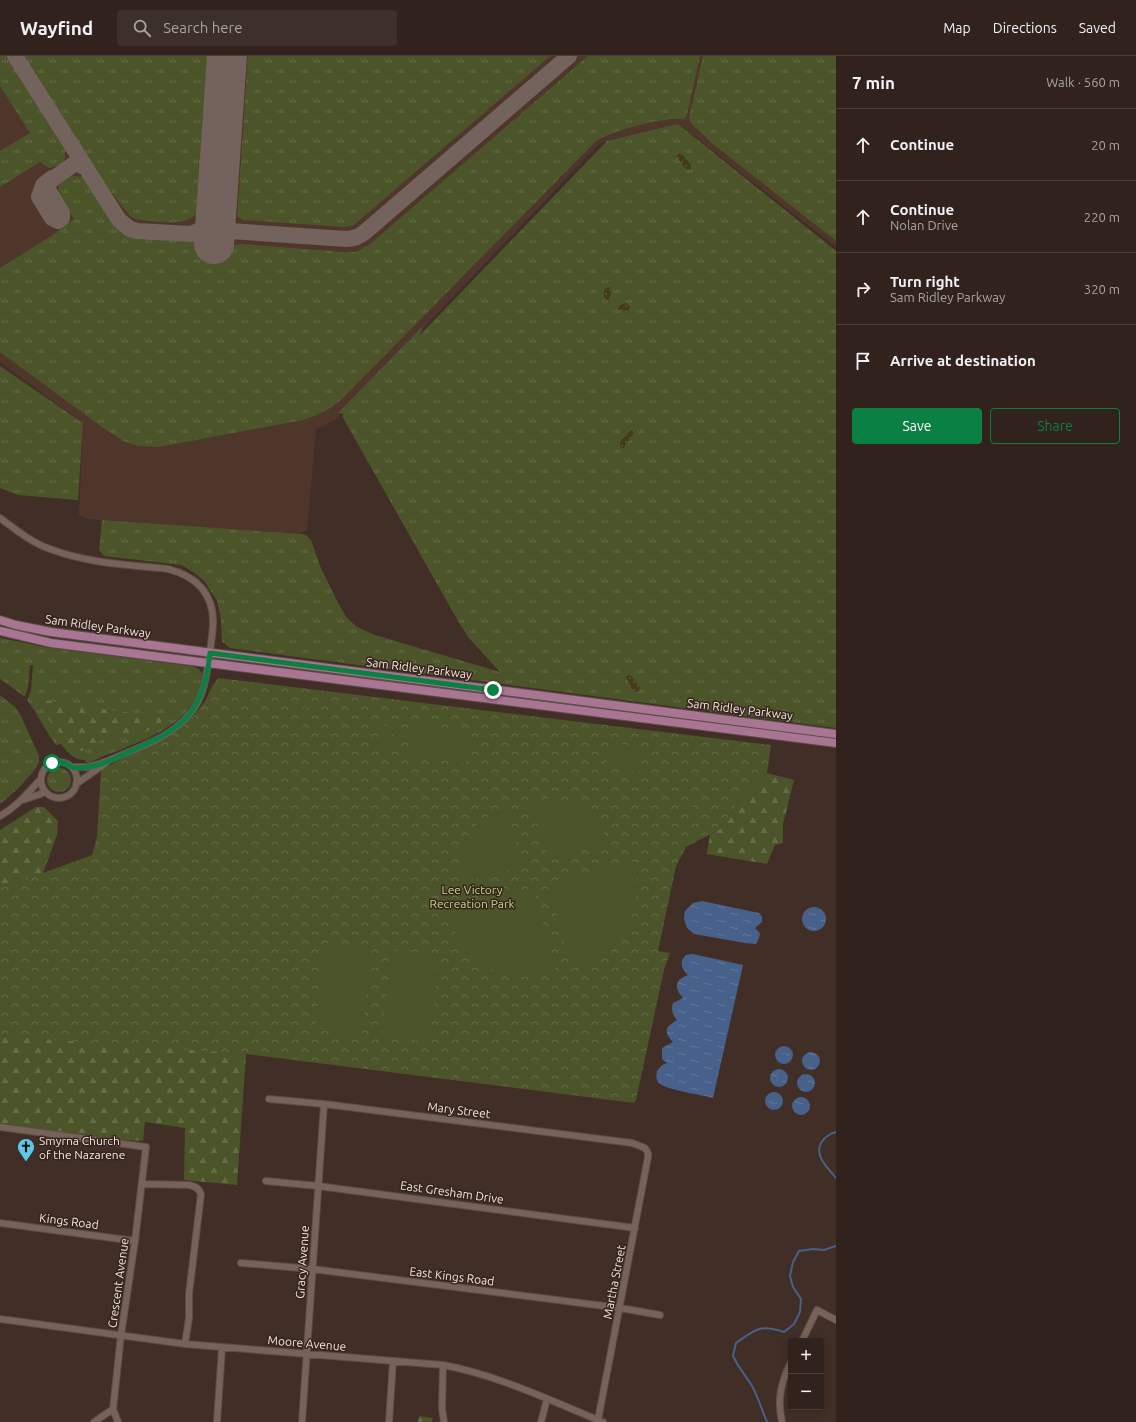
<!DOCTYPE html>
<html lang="en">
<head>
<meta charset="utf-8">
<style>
  :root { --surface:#31221d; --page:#3d2f2a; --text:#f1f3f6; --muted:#a8a4a4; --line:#4c3f3b; --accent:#0b8043 }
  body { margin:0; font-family:Ubuntu,sans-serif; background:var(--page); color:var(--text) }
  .controls { position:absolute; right:12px; bottom:12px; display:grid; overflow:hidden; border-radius:4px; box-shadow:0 2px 10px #0003 }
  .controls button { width:36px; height:36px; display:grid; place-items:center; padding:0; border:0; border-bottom:1px solid var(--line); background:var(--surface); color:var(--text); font:20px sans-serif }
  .stop { position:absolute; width:12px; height:12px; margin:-9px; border:3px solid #0b8043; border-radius:50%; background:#fff }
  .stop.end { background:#0b8043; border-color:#fff; box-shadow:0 1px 4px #0008 }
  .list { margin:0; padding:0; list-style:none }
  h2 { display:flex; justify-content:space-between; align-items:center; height:52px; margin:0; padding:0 16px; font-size:17px }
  h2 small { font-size:13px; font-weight:400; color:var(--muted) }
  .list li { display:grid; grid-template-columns:26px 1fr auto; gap:12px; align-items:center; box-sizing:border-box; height:72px; padding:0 16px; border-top:1px solid var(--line) }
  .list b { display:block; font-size:15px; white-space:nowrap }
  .list p { margin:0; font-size:13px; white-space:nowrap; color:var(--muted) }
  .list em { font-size:13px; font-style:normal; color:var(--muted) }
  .actions { display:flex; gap:8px; padding:12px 16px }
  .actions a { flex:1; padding:9px 0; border:1px solid var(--accent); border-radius:4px; text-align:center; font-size:14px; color:var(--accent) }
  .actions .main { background:var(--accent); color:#fff }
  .icon { flex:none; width:22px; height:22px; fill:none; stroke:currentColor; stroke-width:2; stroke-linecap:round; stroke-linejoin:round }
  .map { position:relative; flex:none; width:836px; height:1366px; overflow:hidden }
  header { display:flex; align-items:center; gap:24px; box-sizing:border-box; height:56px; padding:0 20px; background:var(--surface); border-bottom:1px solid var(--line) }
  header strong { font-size:19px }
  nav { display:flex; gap:22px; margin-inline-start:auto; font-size:14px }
  .search { width:280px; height:36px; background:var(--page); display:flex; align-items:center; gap:10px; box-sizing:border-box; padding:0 14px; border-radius:4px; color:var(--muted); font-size:15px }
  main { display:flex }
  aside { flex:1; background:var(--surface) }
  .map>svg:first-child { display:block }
  .built { fill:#4f362b }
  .grass { fill:url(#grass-tufts) }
  .forest { fill:url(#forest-firs) }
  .sand { fill:url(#sand-dots) }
  .cemetery { fill:url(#cemetery-stones) }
  .park { fill:url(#park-crowns) }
  .garden { fill:#4b5529 }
  .water { fill:url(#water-ripples) }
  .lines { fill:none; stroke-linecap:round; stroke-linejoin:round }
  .stream { stroke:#47618a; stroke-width:2 }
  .taxiway { stroke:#74625c; stroke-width:16 }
  .runway { stroke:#74625c; stroke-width:40 }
  .minor-casing { stroke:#5c4c46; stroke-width:8 }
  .major-casing { stroke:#5c4c46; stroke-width:10 }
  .minor { stroke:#776259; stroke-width:6 }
  .major { stroke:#a87592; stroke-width:8 }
  .route { stroke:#0b8043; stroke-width:5 }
  .labels { text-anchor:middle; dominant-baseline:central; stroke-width:3; stroke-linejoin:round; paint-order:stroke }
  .street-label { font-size:12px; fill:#f3e6e1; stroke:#36241d }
  .park-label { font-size:12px; fill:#c6d98a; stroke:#36241d }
  .poi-label { font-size:12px; fill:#f3e6e1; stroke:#36241d; text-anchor:start }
</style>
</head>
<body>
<header>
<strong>Wayfind</strong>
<div class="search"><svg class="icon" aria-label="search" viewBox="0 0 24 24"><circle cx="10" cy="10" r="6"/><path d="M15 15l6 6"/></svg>Search here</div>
<nav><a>Map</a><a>Directions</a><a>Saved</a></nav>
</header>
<main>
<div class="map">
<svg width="836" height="1366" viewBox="0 0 836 1366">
  <defs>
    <pattern id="grass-tufts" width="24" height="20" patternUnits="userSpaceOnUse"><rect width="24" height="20" fill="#4b5529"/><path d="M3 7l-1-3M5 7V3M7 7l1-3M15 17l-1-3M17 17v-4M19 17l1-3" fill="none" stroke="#656d48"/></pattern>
    <pattern id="forest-firs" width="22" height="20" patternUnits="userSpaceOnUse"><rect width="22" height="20" fill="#4b5529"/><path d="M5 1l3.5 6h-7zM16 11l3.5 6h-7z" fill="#656d48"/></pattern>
    <pattern id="sand-dots" width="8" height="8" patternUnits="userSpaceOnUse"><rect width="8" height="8" fill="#433b1a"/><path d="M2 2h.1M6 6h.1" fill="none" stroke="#5f573b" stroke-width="1.8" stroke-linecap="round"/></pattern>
    <pattern id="cemetery-stones" width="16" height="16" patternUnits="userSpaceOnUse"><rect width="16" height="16" fill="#4b5529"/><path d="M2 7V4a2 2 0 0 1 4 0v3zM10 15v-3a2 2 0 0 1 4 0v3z" fill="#656d48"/></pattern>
    <pattern id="park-crowns" width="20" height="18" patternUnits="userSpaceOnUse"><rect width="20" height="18" fill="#4b5529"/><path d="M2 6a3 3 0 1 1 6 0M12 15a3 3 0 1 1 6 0" fill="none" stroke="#656d48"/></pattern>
    <pattern id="water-ripples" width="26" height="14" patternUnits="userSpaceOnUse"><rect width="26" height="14" fill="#47618a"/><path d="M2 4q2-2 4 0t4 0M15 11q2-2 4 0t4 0" fill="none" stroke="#62789a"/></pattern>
  </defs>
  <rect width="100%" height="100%" fill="#412e27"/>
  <!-- built -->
  <path class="built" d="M 0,0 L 836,0 L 836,191 L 681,70 L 600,87 L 335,364 L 316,374 L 307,474 L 299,478 L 87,463 L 79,459 L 83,367 L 0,306 Z"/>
  <!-- grass -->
  <path class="grass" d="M 0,0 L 7,0 L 12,7 L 65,91 L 65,103 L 60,109 L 49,112 L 40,106 L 0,131 L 0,95 L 30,77 L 0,30 Z
    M 24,0 L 208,0 L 200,107 L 201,113 L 203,114 L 200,153 C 188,173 161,165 141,164 L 135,163 L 130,160 L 100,122 Z
    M 248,0 L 550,0 L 354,169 L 344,171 L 244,164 L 237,161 Z
    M 588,0 L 700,0 L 687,59 L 684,63 C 664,61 614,74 596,85 L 342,343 C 329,354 319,359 303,364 L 180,387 L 157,391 L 138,390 L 123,385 L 102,371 L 0,296 L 0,212 L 51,180 L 74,163 C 67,151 57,142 58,127 C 68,118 72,120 83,121 L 118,173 L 129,180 L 137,182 L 234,189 L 242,188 L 343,196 L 356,196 L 370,188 Z
    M 703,0 L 836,0 L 836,185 L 713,88 L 691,67 L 689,62 Z
    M 678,68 L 836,195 L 836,672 L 230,592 L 222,586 L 221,563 L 217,545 L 205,526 L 196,518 L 182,509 L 104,500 L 99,494 L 102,464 L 302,478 L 306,479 L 311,484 L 320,510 L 338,547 L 347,562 L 357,571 L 375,579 L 500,616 L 468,581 L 458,565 L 342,360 L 344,358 L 338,357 L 424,269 L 419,280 L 607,85 Z
    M 0,310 L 83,367 L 78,444 L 18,439 L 0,432 Z
    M 0,582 L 50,592 L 191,610 C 200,612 204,616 202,625 C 190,678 128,687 87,708 L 85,704 C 73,704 68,696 61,688 L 56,689 C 45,675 38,658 27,644 L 31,635 L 33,609 L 30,609 L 28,632 L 25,640 L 23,640 L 9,629 L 0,623 Z
    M 0,639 L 15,651 L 21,660 L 39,700 C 39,702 39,704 39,706 C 36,716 9,742 0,748 Z
    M47 724a12 12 0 1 1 24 0a12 12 0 1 1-24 0Z"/>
  <!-- forest -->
  <path class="forest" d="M 43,644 L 137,658 L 165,659 L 160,668 L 140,679 L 103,683 L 87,694 L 75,696 L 49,664 Z
    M 767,717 L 794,724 L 783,768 L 783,787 L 775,789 L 767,808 L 707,798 L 710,778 L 720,773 L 742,739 Z
    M 36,751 L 44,751 L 58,765 L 57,779 L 43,817 L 246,998 L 237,1129 L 184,1124 L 185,1072 L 145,1066 L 143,1085 L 113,1083 L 0,1067 L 0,774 Z"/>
  <!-- sand -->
  <path class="sand" d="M 678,98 L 682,98 L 691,109 L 691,112 L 690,114 L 685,112 L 676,100 Z
    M 610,231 C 612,234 611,240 609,244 L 607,244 C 603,241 603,237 605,233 Z
    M 626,247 L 630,251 L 629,254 L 622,255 L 618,253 L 620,249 Z
    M 631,374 L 633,376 C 633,382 626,386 624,392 L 622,392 L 620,391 L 620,386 Z
    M 628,619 L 631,620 L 640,631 L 639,635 L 635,636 L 633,635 L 626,621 Z"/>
  <!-- cemetery -->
  <path class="cemetery" d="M 419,1360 L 433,1362 L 432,1366 L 418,1366 Z"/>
  <!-- park -->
  <path class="park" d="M 218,622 L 771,689 L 767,717 L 742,739 L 720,773 L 686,791 L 676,810 L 658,895 L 670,897 L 664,914 L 636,1044 L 634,1047 L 246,998 L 0,980 L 0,833 L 92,799 L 97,781 L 101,714 L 135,696 L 171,680 L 193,661 L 206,644 L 211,632 Z"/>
  <!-- garden -->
  <path class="garden" d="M 305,651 L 308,651 L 299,658 L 308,683 L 307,683 L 296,656 Z
    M 412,667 L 470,675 L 466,707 L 408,700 Z
    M 381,669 L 391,670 L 388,691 L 378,690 Z
    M 394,671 L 404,672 L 401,693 L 392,692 Z
    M 610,686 L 642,693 L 638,717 L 606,709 Z
    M 548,743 L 572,745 L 589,756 L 603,774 L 608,788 L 549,803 L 531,748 Z
    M 689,746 L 699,757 L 691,764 L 682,753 Z
    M 508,754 L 522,811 L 464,826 L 460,801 L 466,781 L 483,762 Z
    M 634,805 L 637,819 L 637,839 L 627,873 L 603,901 L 572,913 L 548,827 Z
    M 533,831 L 556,918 L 538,921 L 511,921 L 485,910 L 460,885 L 446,855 Z
    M 324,887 L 371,892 L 362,979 L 315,974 Z
    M 391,894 L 439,899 L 430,986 L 382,981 Z"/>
  <!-- water -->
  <path class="water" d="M 702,845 L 759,857 L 762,861 L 762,866 L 755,872 L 760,877 L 759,882 L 756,888 L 745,887 L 694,878 L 687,872 L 684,863 L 685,855 L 693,847 Z
    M802 863a12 12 0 1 1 24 0a12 12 0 1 1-24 0Z
    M 693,898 L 743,909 L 713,1042 C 703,1039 666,1034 659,1027 C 656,1024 656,1019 657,1015 L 662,1009 L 667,1007 L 662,1003 L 662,992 L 673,986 C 663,976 665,971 677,964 C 672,958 671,954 673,947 L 683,942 C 674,932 674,924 688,919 C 683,914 681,911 682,904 L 686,899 Z
    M775 999a9 9 0 1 1 18 0a9 9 0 1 1-18 0Z
    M802 1005a9 9 0 1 1 18 0a9 9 0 1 1-18 0Z
    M770 1022a9 9 0 1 1 18 0a9 9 0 1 1-18 0Z
    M797 1027a9 9 0 1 1 18 0a9 9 0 1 1-18 0Z
    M765 1045a9 9 0 1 1 18 0a9 9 0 1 1-18 0Z
    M792 1050a9 9 0 1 1 18 0a9 9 0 1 1-18 0Z"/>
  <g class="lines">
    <!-- stream -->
    <path class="stream" d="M 836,1076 C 830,1077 824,1082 821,1087 C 814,1100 828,1112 836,1122
      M 767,1366 C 762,1354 758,1341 752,1330 C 746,1320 738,1311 733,1300 L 736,1287 C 756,1273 760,1268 784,1276 L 794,1268 L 800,1256 L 801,1243 L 793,1231 L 790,1220 L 793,1206 L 799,1195 L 813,1193 L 824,1194 L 836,1190"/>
    <!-- taxiway -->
    <path class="taxiway" d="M 15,0 L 119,164 L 130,173 L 137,175 L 191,178 L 202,173 L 215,174 L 346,183 C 354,183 359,181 365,176 L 569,0
      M 52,122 L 43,129 L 39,141 L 52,162 L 58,165 L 62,162 L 62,157 L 49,135 L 48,131 L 50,125 L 74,108 L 79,108 L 87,113"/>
    <!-- runway -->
    <path class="runway" d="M 214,188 L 227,0"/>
    <defs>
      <path id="minor" d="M 0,462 C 15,473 32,487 50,493 C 87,507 128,509 168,513 C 195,520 213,536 213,566 C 213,576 211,586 210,596 C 207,618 204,642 189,659 C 172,679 148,688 124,698 C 112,703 100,709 87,711 C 82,711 77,711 72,711
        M41 724a18 18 0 1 1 36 0a18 18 0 1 1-36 0Z
        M 76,728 L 106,707
        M 23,744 L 46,736
        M 0,760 C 17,751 28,736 41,723
        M 269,1043 L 324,1048 L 632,1087 L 645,1092 L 648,1097 L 648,1101 L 598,1364
        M 0,1071 L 146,1091 L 135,1185 L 121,1279 L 113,1353 L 118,1366
        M 266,1125 L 318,1130 L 635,1172
        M 142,1128 L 189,1129 C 195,1130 199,1132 201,1138 L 189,1238 L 189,1262 L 185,1288
        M 0,1167 L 135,1185
        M 241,1207 L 312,1213 L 620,1252 L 660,1259
        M 0,1263 L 185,1288 L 443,1309 C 498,1319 551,1345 603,1366
        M 802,1285 L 817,1254 L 836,1264
        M 443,1309 L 442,1352 L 444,1366
        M 94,1366 L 113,1353
        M 217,1366 L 222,1291
        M 302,1366 L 324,1048
        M 389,1366 L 393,1305
        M 541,1366 L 547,1343
        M 782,1366 C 777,1344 781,1326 791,1306"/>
      <path id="major" d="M 0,564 L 16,569 L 51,576 L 836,678
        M 0,575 L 51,587 L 836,687"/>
    </defs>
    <!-- minor casing -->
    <use href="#minor" class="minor-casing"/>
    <!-- major casing -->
    <use href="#major" class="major-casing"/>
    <!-- minor -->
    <use href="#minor" class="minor"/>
    <!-- major -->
    <use href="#major" class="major"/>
  </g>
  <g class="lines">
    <!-- route -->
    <path class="route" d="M 52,707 C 57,706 62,705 67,708 C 68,709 70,711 72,711 C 75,713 83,711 87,711 C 103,709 118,701 133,694 C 185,672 204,655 210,597 L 493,634"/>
  </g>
  <!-- icons -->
  <defs>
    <symbol id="church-pin" viewBox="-11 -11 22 30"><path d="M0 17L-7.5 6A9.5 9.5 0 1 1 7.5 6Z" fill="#5dc7e8" stroke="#36241d"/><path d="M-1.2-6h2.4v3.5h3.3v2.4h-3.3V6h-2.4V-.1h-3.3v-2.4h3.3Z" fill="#111"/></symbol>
  </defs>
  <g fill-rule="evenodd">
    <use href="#church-pin" x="16" y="1081" width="20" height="27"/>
  </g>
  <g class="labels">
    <!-- street labels -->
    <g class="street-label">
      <text transform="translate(98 570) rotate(8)">Sam Ridley Parkway</text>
      <text transform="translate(419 612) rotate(7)">Sam Ridley Parkway</text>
      <text transform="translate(740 653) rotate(7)">Sam Ridley Parkway</text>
      <text transform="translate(459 1054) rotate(7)">Mary Street</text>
      <text transform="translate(452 1136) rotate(8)">East Gresham Drive</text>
      <text transform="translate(69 1165) rotate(7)">Kings Road</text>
      <text transform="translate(302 1206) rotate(-86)">Gracy Avenue</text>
      <text transform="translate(452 1220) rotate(7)">East Kings Road</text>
      <text transform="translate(614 1226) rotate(-79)">Martha Street</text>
      <text transform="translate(118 1227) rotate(-82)">Crescent Avenue</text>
      <text transform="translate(307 1287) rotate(5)">Moore Avenue</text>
    </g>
    <!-- park labels -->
    <g class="park-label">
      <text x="472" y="833">Lee Victory<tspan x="472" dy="14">Recreation Park</tspan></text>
    </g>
    <!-- poi labels -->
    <g class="poi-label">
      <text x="39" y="1084">Smyrna Church<tspan x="39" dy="14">of the Nazarene</tspan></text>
    </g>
  </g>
</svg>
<div class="controls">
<button>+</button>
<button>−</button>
</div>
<div class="stop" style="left:52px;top:707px"></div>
<div class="stop end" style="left:493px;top:634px"></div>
</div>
<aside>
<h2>7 min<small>Walk · 560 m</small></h2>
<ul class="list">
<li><svg class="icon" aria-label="ahead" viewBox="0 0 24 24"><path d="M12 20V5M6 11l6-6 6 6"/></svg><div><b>Continue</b></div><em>20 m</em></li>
<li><svg class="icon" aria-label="ahead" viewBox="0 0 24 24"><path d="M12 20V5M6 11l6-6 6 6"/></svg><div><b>Continue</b><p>Nolan Drive</p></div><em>220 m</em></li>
<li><svg class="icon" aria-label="right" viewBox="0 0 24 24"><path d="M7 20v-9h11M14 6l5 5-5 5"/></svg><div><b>Turn right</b><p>Sam Ridley Parkway</p></div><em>320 m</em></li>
<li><svg class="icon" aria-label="arrive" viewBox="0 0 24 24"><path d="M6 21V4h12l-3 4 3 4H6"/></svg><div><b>Arrive at destination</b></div></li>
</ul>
<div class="actions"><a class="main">Save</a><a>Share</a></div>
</aside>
</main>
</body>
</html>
